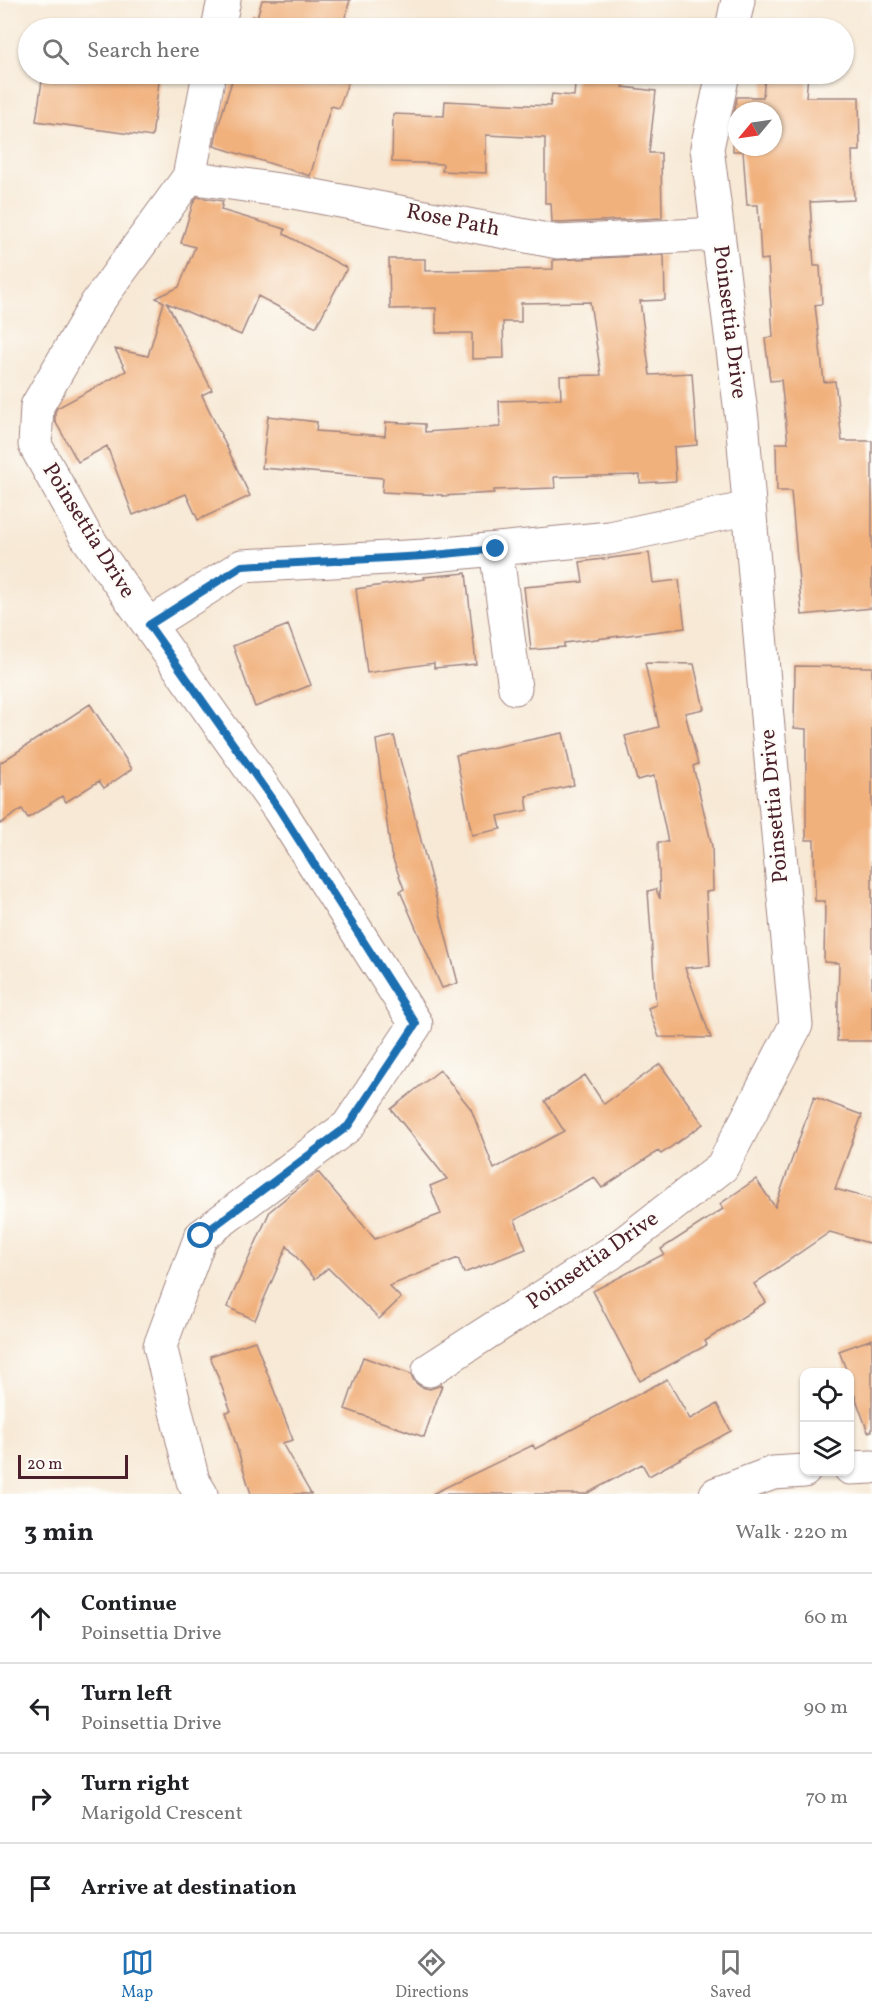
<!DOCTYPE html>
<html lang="en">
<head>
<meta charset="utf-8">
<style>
  :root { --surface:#fff; --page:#f2f2f2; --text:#202124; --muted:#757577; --line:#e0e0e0; --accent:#1f6fb2 }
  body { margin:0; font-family:Vollkorn,serif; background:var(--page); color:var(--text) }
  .controls { position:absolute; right:18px; bottom:18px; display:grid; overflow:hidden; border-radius:12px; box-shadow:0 2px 4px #0004 }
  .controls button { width:54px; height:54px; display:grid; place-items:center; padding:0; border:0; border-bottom:2px solid var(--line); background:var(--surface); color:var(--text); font:30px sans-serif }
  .compass { position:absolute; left:728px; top:102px; width:54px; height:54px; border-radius:50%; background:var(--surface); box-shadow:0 2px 4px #0004; rotate:241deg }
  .scale { position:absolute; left:18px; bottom:15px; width:110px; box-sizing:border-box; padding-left:6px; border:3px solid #4a1f2b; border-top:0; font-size:16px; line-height:21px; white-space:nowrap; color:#4a1f2b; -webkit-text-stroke:4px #fdfcf7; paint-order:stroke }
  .stop { position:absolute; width:18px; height:18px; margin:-14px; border:4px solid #1f6fb2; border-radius:50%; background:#fff }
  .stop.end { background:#1f6fb2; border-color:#fff; box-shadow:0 2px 6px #0008 }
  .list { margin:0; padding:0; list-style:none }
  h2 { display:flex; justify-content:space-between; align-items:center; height:78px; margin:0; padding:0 24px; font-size:26px }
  h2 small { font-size:20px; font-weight:400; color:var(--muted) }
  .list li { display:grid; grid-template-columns:39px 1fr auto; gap:18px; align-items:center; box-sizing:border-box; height:90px; padding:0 24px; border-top:2px solid var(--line) }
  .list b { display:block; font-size:22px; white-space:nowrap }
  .list p { margin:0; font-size:20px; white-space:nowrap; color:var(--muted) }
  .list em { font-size:20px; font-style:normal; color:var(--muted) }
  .icon { flex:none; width:33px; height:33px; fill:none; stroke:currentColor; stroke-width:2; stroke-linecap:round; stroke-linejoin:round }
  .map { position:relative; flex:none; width:872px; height:1494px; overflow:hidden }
  .search { position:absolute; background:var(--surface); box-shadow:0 2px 4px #0004; left:18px; right:18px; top:18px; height:66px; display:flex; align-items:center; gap:15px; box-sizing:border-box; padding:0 21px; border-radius:33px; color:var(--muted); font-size:22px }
  .sheet { height:438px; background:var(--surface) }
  nav { display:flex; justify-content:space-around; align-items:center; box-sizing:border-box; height:84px; border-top:2px solid var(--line); background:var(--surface); font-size:16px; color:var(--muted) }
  nav a { display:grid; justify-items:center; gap:3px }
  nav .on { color:var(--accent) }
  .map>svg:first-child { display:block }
  .building { fill:#f1b17d; fill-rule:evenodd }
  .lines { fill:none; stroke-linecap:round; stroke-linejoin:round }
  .minor-casing { stroke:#a08480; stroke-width:35 }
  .minor { stroke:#fff; stroke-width:33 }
  .route { stroke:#1f6fb2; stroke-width:8 }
  .labels { text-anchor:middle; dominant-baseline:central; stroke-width:5; stroke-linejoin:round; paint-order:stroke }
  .street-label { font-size:22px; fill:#4a1f2b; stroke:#fdfcf7 }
</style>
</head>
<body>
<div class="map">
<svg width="872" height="1494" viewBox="0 0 872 1494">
  <rect width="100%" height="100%" fill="#fdfcf7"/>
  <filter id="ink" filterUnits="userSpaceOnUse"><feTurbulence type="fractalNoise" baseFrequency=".0167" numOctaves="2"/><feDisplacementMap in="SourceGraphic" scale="12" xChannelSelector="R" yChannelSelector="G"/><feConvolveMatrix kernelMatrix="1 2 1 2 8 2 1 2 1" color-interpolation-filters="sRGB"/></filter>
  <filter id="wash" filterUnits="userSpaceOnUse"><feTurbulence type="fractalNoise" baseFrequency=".008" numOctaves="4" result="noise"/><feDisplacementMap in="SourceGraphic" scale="24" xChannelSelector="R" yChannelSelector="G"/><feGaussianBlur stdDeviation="1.35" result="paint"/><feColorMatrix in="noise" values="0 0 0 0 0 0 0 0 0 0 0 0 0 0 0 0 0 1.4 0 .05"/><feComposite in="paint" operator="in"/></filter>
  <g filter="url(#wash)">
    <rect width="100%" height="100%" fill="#f7e9d6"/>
    <g id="blocks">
      <!-- building -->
      <path class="building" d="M 262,0 L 350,0 L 342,28 L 249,28 L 253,16 L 257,18 Z
        M 43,74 L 160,74 L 152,137 L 36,121 Z
        M 234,74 L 351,74 L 339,108 L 331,106 L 310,176 L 214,146 L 218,127 Z
        M 576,74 L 625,74 L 623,87 L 656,91 L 649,153 L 661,153 L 662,218 L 559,223 L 552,222 L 551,203 L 545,203 L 545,138 L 486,135 L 486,173 L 442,171 L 443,164 L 392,162 L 393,114 L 444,116 L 445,101 L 550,106 L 552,94 L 574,96 Z
        M 765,74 L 808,74 L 806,97 L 859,97 L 860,151 L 852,151 L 854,200 L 810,202 L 814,266 L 820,266 L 822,304 L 815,305 L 824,382 L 835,381 L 842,441 L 872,441 L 872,608 L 802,615 L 791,491 L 777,491 L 776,443 L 788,443 L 781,380 L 770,381 L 765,338 L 773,337 L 768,259 L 761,260 L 758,205 L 747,205 L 743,151 L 733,151 L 733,118 L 737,97 L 763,97 ZM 737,111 L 773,111 L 773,147 L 737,147 Z
        M 197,197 L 223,201 L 221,210 L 285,229 L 284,234 L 347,268 L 316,327 L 258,296 L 241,335 L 167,303 L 212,390 L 202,395 L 250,496 L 198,520 L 186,494 L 133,515 L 107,446 L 78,462 L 55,421 L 55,412 L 57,408 L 126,371 L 115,349 L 148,356 L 164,302 L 156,298 L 179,287 L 195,247 L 181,243 L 193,203 Z
        M 664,255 L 665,300 L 640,301 L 650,375 L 692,373 L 697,445 L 674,447 L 676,481 L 640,483 L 640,475 L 554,477 L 555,488 L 494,490 L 494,493 L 442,496 L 442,495 L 382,492 L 383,478 L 262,468 L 268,416 L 317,422 L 316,431 L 385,436 L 386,422 L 425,424 L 425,432 L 500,427 L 499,401 L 561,399 L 560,376 L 601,375 L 590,302 L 521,303 L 521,322 L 503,322 L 504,358 L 472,359 L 472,333 L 436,333 L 436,308 L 390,309 L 389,259 L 425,259 L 425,271 L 553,269 L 553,260 Z
        M 649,553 L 653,583 L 679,580 L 685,628 L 564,643 L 564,647 L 531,650 L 524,587 L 583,582 L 580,562 Z
        M 466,573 L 476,664 L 434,668 L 434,663 L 367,673 L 356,589 L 425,579 L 424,577 Z
        M 288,625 L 311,685 L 255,707 L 233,646 Z
        M 645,663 L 694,664 L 704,709 L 685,713 L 698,764 L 693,766 L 712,846 L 713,891 L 706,892 L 710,966 L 685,968 L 711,1038 L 659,1037 L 648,1008 L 656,1005 L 648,891 L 656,889 L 660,899 L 658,842 L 668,842 L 654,776 L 637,780 L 625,736 L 659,727 Z
        M 795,666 L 872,667 L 872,1041 L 837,1041 L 839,963 L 824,962 L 825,901 L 815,901 L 814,840 L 806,840 L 806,729 L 794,728 Z
        M 90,704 L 132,769 L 104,788 L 99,781 L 66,802 L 62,796 L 28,818 L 22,809 L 0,824 L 0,763 Z
        M 563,733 L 574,785 L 526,796 L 528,810 L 498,816 L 501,829 L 472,835 L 456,755 Z
        M 394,736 L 458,983 L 442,988 L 400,891 L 404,889 L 391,854 L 376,740 Z
        M 660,1064 L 703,1124 L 661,1154 L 658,1151 L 602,1188 L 594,1177 L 515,1220 L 526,1249 L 464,1273 L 458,1258 L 389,1286 L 401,1298 L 379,1319 L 328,1268 L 315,1279 L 287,1246 L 255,1320 L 227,1307 L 270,1211 L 318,1172 L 375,1239 L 441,1214 L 430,1186 L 447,1179 L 391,1109 L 440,1070 L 471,1109 L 494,1169 L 564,1131 L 545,1101 L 585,1075 L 604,1104 Z
        M 814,1097 L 862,1115 L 835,1189 L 872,1199 L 872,1244 L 830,1232 L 754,1284 L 766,1302 L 705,1341 L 707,1345 L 640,1381 L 593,1291 L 664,1254 L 661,1249 L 723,1209 L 720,1204 L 756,1179 L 775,1207 Z
        M 872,1339 L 872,1431 L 868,1432 L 849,1380 L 849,1372 L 847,1372 L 839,1351 Z
        M 255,1341 L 293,1440 L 282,1443 L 311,1494 L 251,1494 L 226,1412 L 231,1411 L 210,1356 Z
        M 363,1357 L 411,1374 L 414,1381 L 421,1387 L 430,1389 L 442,1385 L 424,1437 L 345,1409 Z
        M 667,1379 L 690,1419 L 717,1404 L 731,1431 L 649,1476 L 642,1464 L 586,1494 L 432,1494 L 533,1445 L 535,1449 Z"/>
    </g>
  </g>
  <g filter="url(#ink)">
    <use href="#blocks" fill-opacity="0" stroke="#a08480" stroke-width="1.5"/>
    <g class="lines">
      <defs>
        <path id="minor" d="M 218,28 L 224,0
          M 732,28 L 738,0
          M 189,177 L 293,192 L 558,242 L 718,234
          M 496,549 L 515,688
          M 149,625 L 242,566 L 424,556 L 610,538 L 749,508
          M 429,1370 L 611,1253 L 722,1167 L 796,1025 L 766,706 L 742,420 L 707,148 L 723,74
          M 850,1468 L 872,1467
          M 201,1494 L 193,1481 L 160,1346 L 201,1236 L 348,1126 L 416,1024 L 279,809 L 84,533 L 35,445 L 37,406 L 97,303 L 189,177 L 209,74
          M 716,1494 L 773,1473 L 804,1471"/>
      </defs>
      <!-- minor casing -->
      <use href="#minor" class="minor-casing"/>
      <!-- minor -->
      <use href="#minor" class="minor"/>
    </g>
  </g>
  <g class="lines" filter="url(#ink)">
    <!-- route -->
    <path class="route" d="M 201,1236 L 348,1126 L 416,1024 L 279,809 L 149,625 L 242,566 L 424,556 L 496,549"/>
  </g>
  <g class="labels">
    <!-- street labels -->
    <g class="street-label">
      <text transform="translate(453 221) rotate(11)">Rose Path</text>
      <text transform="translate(729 322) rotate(83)">Poinsettia Drive</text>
      <text transform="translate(88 531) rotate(58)">Poinsettia Drive</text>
      <text transform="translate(775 806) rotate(-95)">Poinsettia Drive</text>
      <text transform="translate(593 1261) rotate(-35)">Poinsettia Drive</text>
    </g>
  </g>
</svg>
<div class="controls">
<button><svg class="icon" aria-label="locate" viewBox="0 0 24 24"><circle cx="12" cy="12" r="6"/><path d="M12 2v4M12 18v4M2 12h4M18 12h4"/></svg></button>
<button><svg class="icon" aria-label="layers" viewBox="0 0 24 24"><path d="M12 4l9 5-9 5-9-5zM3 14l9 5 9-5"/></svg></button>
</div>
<svg class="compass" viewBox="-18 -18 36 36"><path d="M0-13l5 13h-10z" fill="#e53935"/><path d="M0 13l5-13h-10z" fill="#757577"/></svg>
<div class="scale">20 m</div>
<div class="stop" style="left:201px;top:1236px"></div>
<div class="stop end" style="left:496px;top:549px"></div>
<div class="search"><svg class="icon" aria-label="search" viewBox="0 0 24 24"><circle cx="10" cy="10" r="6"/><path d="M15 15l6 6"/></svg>Search here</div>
</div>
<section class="sheet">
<h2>3 min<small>Walk · 220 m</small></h2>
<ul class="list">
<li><svg class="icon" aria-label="ahead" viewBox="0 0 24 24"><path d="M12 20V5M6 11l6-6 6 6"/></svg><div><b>Continue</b><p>Poinsettia Drive</p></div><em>60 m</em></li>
<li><svg class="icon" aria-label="left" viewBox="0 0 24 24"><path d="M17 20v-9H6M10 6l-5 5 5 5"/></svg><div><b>Turn left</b><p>Poinsettia Drive</p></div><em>90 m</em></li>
<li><svg class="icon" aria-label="right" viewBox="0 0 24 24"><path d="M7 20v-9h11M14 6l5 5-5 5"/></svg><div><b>Turn right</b><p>Marigold Crescent</p></div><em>70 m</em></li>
<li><svg class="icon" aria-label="arrive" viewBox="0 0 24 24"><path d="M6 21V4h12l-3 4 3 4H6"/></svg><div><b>Arrive at destination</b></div></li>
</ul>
</section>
<nav>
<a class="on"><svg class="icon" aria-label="map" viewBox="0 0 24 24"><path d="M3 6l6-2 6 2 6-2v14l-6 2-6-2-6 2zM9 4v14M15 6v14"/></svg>Map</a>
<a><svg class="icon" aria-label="directions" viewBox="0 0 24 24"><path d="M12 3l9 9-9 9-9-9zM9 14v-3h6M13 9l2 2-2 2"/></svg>Directions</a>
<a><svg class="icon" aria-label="saved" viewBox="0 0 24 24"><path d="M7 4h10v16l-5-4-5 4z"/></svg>Saved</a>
</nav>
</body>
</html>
